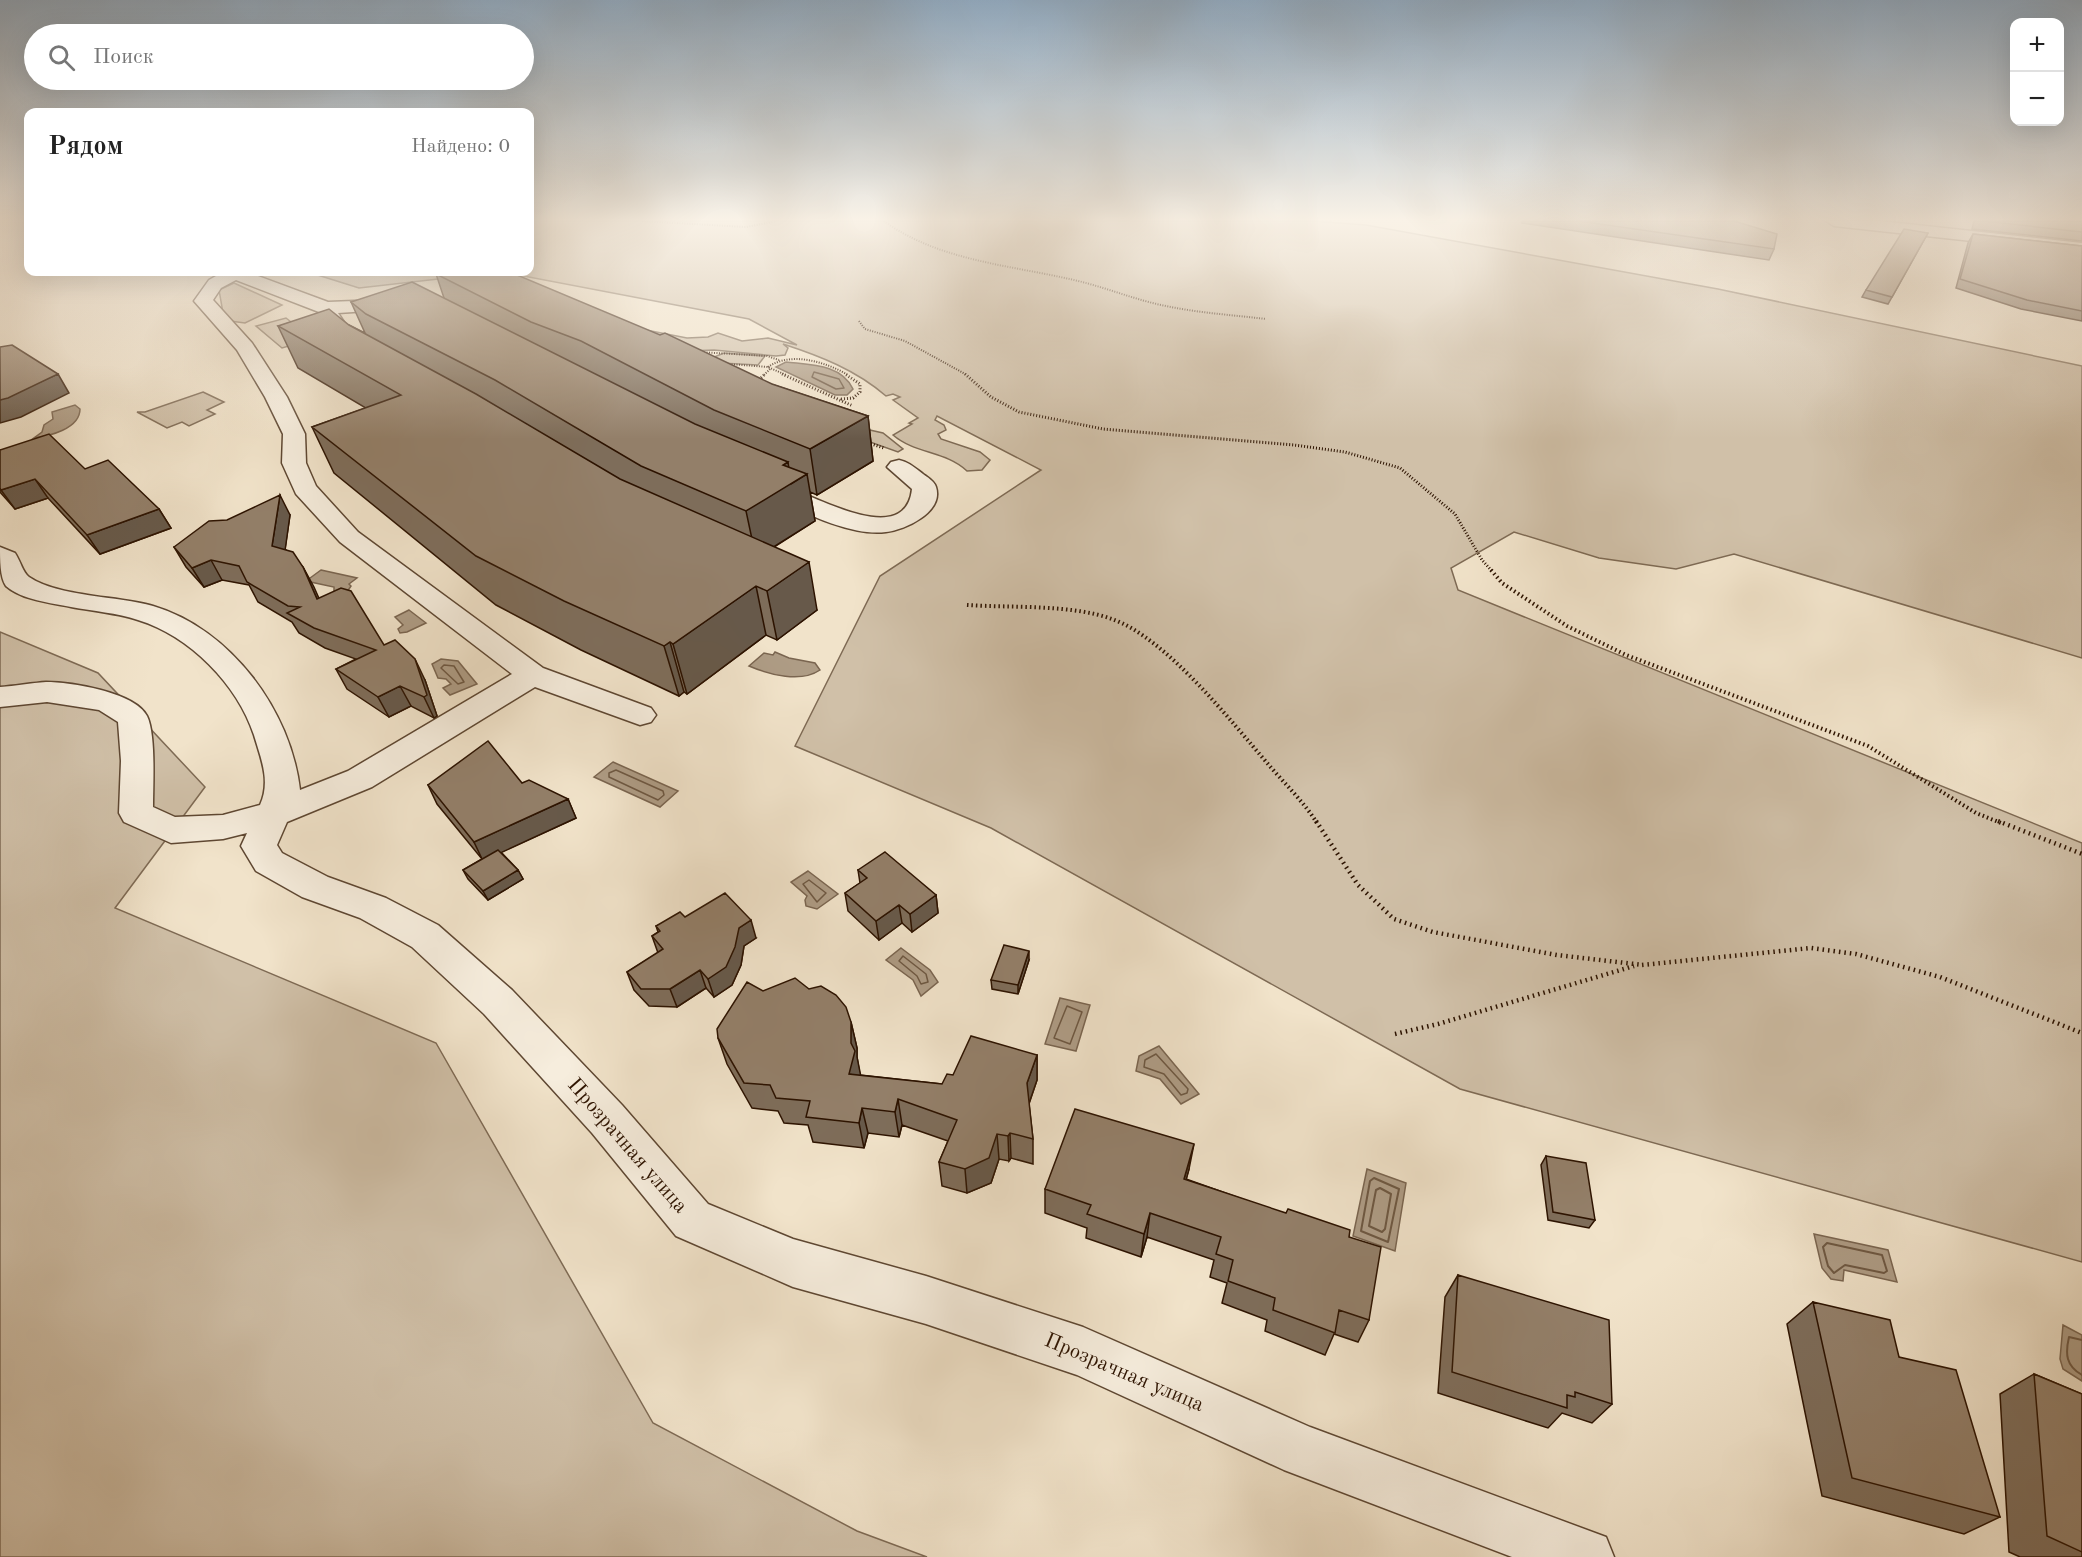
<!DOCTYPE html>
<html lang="ru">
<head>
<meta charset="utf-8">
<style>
  :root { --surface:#fff; --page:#f6f6f6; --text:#222; --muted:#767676; --line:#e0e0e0 }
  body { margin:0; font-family:"Old Standard TT",serif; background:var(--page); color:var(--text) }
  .controls { position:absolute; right:18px; top:18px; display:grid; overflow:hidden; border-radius:12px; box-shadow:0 6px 24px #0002 }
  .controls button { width:54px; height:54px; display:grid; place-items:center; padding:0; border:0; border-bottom:2px solid var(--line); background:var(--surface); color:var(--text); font:30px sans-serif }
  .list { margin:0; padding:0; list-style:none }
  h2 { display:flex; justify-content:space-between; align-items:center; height:78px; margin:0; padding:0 24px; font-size:26px }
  h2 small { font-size:20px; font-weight:400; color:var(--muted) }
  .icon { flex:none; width:33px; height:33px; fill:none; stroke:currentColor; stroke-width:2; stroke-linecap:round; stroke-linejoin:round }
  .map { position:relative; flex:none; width:2082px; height:1557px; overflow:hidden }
  .search { position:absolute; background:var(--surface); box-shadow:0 6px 24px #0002; left:24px; top:24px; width:510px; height:66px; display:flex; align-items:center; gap:15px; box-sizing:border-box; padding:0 21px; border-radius:33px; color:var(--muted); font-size:22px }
  .panel { position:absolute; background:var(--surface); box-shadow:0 6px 24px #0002; left:24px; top:108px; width:510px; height:168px; border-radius:12px }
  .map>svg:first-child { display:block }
  .green { fill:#d0c0a8; stroke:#7e6a54; stroke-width:1.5 }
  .water { fill:#ae9c85; stroke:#7a6550; stroke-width:1.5 }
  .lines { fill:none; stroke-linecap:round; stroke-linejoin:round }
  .shore-far1 { stroke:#6e5842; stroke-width:1.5 }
  .shore { stroke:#6e5842; stroke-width:2 }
  .minor-casing { stroke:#5e4732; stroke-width:3 }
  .path-far3 { stroke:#2d1300; stroke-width:2; stroke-dasharray:1 1.5; stroke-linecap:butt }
  .path-far2 { stroke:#2d1300; stroke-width:3; stroke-dasharray:1 2; stroke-linecap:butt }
  .path-far1 { stroke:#2d1300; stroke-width:4; stroke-dasharray:1.5 3; stroke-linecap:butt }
  .path { stroke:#2d1300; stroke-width:4.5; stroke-dasharray:1.5 4; stroke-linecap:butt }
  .minor { fill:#f6eddd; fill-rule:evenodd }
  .wall { fill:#7e6d5a; stroke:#2d1300; stroke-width:1.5 }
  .shaded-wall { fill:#67594a; stroke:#2d1300; stroke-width:1.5 }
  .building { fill:#937f69; stroke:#2d1300; stroke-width:1.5 }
  .labels { text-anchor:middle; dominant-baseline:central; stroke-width:6; stroke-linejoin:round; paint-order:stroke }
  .near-street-label { font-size:21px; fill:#2d1300; stroke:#f6eddd }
</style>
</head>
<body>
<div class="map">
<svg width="2082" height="1557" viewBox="0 0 2082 1557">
  <rect width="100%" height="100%" fill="#f1e3ca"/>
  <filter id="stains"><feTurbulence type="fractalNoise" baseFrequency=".00333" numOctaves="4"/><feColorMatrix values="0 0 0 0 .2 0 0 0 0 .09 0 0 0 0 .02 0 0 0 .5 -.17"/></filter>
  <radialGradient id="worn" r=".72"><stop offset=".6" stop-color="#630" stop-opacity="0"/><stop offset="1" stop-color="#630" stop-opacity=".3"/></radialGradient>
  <!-- green -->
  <path class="green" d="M 530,221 L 1313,221 L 1366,225 L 1718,289 L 2082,366 L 2082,658 L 1734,554 L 1676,569 L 1599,558 L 1514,532 L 1451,568 L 1458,590 L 2082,843 L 2082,1262 L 1460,1089 L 991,828 L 795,746 L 880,576 L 1041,470 L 937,416 L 935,420 L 944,425 L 946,430 L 938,434 L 941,439 L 980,452 L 990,460 L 982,470 L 967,471 C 946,451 915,454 893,435 L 912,424 L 909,423 L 918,418 L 893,400 L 900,397 L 893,394 L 886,396 C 856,370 820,356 783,344 L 788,348 L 785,355 L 776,356 L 714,350 L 687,351 L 641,329 L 687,338 L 708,337 L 718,333 L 742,341 L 768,338 L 797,345 L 749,319 L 503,272 L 530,272 Z
    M 308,272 L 500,272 L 359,288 Z
    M 234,283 L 282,305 L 245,323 L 230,321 L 223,313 L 219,290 Z
    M 286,318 L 313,339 L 282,348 L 256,326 Z
    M 724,353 L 765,356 L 758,365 L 702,362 Z
    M 203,392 L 224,402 L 207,410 L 215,414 L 189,426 L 182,422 L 167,428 L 137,412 L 145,412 Z
    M 861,428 L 883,433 L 903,449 L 898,452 L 842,432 Z
    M 0,632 L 98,673 L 205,787 L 115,908 L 436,1043 L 653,1423 L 857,1531 L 927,1557 L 0,1557 Z"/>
  <!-- water -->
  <path class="water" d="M 786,362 C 811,365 841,364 853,389 L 847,395 L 835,395 L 776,367 Z
    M 75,405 L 80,409 C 80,429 49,436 34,438 L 42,432 L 44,425 L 53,419 L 52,412 Z
    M 321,570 L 357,578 L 349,584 L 351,586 L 347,592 L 334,592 L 334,587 L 306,581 Z
    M 409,610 L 426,623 L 407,632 L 400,633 L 398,629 L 403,625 L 395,617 Z
    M 775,652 L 789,658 L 815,663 L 820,670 C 801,683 770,675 749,666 L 764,653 L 773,655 Z
    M 441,659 L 458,661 L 477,684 L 450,695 L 443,688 L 451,684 L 446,679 L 438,678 L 432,664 Z
    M 613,762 L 678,791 L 660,807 L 594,777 Z
    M 808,871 L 838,894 L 817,909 L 806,906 L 805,900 L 807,896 L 791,882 Z
    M 901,948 L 930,970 L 938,982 L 921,996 L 913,980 L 886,960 Z
    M 1060,998 L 1090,1005 L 1076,1051 L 1045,1044 Z
    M 1159,1046 L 1199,1094 L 1181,1104 L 1160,1079 L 1136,1071 L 1139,1056 Z
    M 1367,1169 L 1406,1183 L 1395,1251 L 1353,1236 Z
    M 1814,1234 L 1888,1250 L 1897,1282 L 1844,1270 L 1843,1281 L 1831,1279 L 1822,1268 Z
    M 2063,1325 L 2082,1335 L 2082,1381 L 2063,1369 L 2060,1359 Z"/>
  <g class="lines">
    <!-- shore-far1 -->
    <path class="shore-far1" d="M 814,372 L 839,379 L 844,388 L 836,389 L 812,377 Z
      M 444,665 L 454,666 L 464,682 L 458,684 L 441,668 Z
      M 616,770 L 663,791 L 664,795 L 658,800 L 609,777 L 609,773 Z
      M 809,880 L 826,893 L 817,902 L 803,884 Z
      M 903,956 L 926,974 L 928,982 L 921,984 L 917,976 L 899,961 Z
      M 1067,1006 L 1082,1012 L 1070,1044 L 1054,1038 Z
      M 1156,1054 L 1188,1089 L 1187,1093 L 1181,1095 L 1164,1074 L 1144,1067 L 1145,1060 Z"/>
    <!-- shore -->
    <path class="shore" d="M 1374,1178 L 1399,1189 L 1388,1242 L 1361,1231 L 1370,1181 Z
      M 1380,1188 L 1391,1194 L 1385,1229 L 1382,1232 L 1369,1226 L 1376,1190 Z
      M 1827,1243 L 1882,1255 L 1887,1271 L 1884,1273 L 1845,1265 L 1834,1273 L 1828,1266 L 1823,1247 Z
      M 2082,1340 L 2069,1337 C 2065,1354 2066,1366 2082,1375"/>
    <defs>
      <path id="minor" d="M 1826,221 L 1880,221 L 2082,243 L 2082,253 L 1834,226 Z
        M 223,272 L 247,272 L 328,302 L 406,299 L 408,303 L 406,307 L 399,309 L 338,313 L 346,325 L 336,331 L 329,329 L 319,312 L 236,280 L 221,288 L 213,300 L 252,343 L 287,397 L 305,434 L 306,463 L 316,486 L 358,532 L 543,668 L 651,708 L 656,715 L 651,722 L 640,725 L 535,687 L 372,787 L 287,822 L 277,845 L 282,853 L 328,877 L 386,898 L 438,925 L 512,990 L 622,1105 L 708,1204 L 793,1239 L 926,1276 L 1083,1327 L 1310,1427 L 1606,1537 L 1614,1557 L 1512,1557 L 1284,1470 L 1077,1375 L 926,1324 L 793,1287 L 676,1236 L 592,1133 L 484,1014 L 412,947 L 360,918 L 302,897 L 256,871 L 241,846 L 247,833 L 223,839 L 171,843 L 124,822 L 119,813 L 121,761 L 118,722 L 99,710 L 47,702 L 0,707 L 0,687 C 15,686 31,683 46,682 C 70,682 135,692 147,716 C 156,734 153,785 153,807 L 175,817 L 223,815 L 260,805 C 271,781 261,759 254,735 C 237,684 190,636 138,620 C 117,613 93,611 71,607 C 51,603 22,600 6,586 C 0,578 0,559 0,547 L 15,553 C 20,560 23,573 29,577 C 58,597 119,596 153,606 C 231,629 291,711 300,790 L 348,771 L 512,674 L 340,542 L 296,494 L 282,463 L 283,434 L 265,397 L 237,350 L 194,301 L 209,280 Z
        M 899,460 C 909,462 915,468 923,474 C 927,477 934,481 936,487 C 944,512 905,530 886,532 C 849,537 797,509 763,493 L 760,488 L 763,483 L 772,481 C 802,488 905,554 912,489 L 887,467 L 891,462 Z"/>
    </defs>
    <!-- minor casing -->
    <use href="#minor" class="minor-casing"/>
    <!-- path-far3 -->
    <path class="path-far3" d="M 642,221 L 746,227 L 777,221
      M 884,221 C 939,261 1010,265 1074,280 C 1105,287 1135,300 1166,306 C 1199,313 1233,315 1266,319
      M 859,321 L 865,329 L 905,341 L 967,375
      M 699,352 L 767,356 L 779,360
      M 729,364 L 768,367 L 786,375
      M 768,367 C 791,351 826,362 848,375
      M 764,375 L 771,368"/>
    <!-- path-far2 -->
    <path class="path-far2" d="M 782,374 L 853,406
      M 965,374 L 991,397 L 1019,412 L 1103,429 L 1294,445 L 1345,452 L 1400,468 L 1455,514 L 1482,560 L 1492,571
      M 759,380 L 765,374
      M 841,399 L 853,398 L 860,392 L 860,384 L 845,374
      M 868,443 L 884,448"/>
    <!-- path-far1 -->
    <path class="path-far1" d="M 1491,570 L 1502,583 L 1567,626 L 1626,655 L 1868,746 L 1976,813 L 2001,823
      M 967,605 C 1012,608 1070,604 1112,619 C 1166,638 1230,720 1268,764 C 1284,783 1304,802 1317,823"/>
    <!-- path -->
    <path class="path" d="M 1316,821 L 1358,885 L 1394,919 L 1433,932 L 1557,955 L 1643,965
      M 1998,821 L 2082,854
      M 1642,965 L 1811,948 L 1856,954 L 1940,977 L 2082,1033
      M 1395,1034 L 1438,1024 L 1634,966"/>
    <!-- minor -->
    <use href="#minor" class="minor"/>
  </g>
  <!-- wall -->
  <path class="wall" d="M 1522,221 L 1734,221 L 1774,249 L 1769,260 L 1522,223 Z
    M 1974,221 L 2082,221 L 2082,241 L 1972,229 Z
    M 1928,233 L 1888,304 L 1862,297 L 1866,290 Z
    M 1973,234 L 2082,246 L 2082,321 L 2021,309 L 1956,288 L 1968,243 Z
    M 436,274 L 868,416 L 873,461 L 817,495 L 810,492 L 815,521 L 774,547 L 817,610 L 777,640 L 766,635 L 687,694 L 684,692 L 679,696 L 581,650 L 496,605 L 334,473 L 312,427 L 366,408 L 298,368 L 278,326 L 349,325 L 365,333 L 351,302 L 444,298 Z
    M 0,450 L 85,469 L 159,509 L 171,528 L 100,554 L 48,498 L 15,509 L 0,492 Z
    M 290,515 L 285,549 L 303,567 L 319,599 L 384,645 L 425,680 L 437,716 L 434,718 L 411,706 L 389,717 L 347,689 L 336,669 L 356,659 L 325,648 L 299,633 L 292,622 L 258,602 L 249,585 L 222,580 L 204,587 L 186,567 L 174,547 Z
    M 522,783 L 568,799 L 576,818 L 501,852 L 518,870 L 523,879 L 488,900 L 468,879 L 463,870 L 482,859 L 437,804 L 428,785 Z
    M 858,870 L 936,895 L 938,913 L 912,932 L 902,923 L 879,940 L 848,911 L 845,893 L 860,883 Z
    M 685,917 L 756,938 L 744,946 L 741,965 L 732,985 L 714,997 L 706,988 L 677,1007 L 649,1006 L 634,990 L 627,972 L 658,953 L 652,936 L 658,932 L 656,926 Z
    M 1029,960 L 1018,994 L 992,989 L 991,980 Z
    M 763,991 L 851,1022 L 857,1048 L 857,1057 L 860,1075 L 942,1084 L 953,1075 L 1037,1055 L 1037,1080 L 1029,1104 L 1033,1139 L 1033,1164 L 1011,1158 L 1009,1161 L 999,1159 L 991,1183 L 967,1193 L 942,1186 L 939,1162 L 948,1141 L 902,1125 L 899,1137 L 868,1133 L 864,1148 L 813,1142 L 808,1125 L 784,1123 L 778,1111 L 752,1108 L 727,1064 L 718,1038 Z
    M 1546,1156 L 1595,1220 L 1589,1228 L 1548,1220 L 1541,1165 Z
    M 1189,1169 L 1186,1179 L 1349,1237 L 1369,1320 L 1358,1342 L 1334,1334 L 1325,1355 L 1265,1331 L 1267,1320 L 1222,1303 L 1227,1283 L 1210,1277 L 1214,1260 L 1147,1237 L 1141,1257 L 1086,1238 L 1087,1228 L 1045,1213 L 1045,1189 Z
    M 1458,1275 L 1612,1404 L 1592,1423 L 1562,1413 L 1548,1428 L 1438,1393 L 1445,1297 Z
    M 1813,1302 L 1899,1357 L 2000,1517 L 1964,1534 L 1822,1496 L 1787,1324 Z
    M 2034,1374 L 2082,1394 L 2082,1557 L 2020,1557 L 2009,1552 L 2000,1394 Z"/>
  <!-- shaded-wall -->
  <path class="shaded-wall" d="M 58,374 L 69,393 L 21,417 L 0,423 L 0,400 Z
    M 868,416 L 873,461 L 817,495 L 810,449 Z
    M 788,462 L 791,484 L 807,474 L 815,521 L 756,558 L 746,511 L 783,465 Z
    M 35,479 L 48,498 L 15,509 L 1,490 Z
    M 280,495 L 290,515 L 283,565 L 272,546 Z
    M 159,509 L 171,528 L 100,554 L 87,535 Z
    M 211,560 L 222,580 L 204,587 L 192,568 Z
    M 809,562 L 817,610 L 777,640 L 767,591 Z
    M 303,567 L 314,587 L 328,619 L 317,599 Z
    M 756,586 L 766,635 L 687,694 L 673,644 Z
    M 670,642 L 684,692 L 679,696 L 664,646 Z
    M 415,659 L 425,680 L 437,716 L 434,718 L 424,697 Z
    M 400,686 L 411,706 L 389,717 L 378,697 Z
    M 568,799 L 576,818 L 483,861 L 474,842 Z
    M 518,870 L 523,879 L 488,900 L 483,891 Z
    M 936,895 L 938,913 L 912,932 L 910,914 Z
    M 899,905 L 902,923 L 879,940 L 876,921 Z
    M 751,920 L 756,938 L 744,946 L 741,965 L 732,985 L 714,997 L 708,979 L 739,928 Z
    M 1029,951 L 1029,960 L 1018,994 L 1018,985 Z
    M 700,970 L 706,988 L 677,1007 L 670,989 Z
    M 851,1022 L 857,1048 L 857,1057 L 861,1077 L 849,1074 Z
    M 1037,1055 L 1037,1080 L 1027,1109 L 1027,1083 Z
    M 898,1099 L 902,1125 L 899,1137 L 895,1112 Z
    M 862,1108 L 868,1133 L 864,1148 L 859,1123 Z
    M 1010,1133 L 1011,1158 L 1009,1161 L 1008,1136 Z
    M 997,1134 L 999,1159 L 991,1183 L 967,1193 L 965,1169 Z
    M 1194,1144 L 1189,1169 L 1180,1203 L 1184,1179 Z
    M 1150,1213 L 1147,1237 L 1141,1257 L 1144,1234 Z"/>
  <!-- building -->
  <path class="building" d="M 1579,221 L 1734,221 L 1777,234 L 1774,249 Z
    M 1984,221 L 2082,221 L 2082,232 Z
    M 1904,229 L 1928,233 L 1892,297 L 1866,290 Z
    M 1973,234 L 2082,246 L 2082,311 L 2027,300 L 1960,279 Z
    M 444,272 L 510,272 L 660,335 L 665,333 L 772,384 L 868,416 L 810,449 L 714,410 L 581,341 L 531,322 L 436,274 Z
    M 412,282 L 695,424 L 788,462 L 783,465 L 807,474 L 746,511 L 641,466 L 495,380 L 366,314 L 351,302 Z
    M 329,309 L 349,325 L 476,394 L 620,479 L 809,562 L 767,591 L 756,586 L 673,644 L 670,642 L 664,646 L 564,601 L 476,556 L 312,427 L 401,395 L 278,326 Z
    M 12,345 L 58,374 L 8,398 L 0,400 L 0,347 Z
    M 49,434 L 85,469 L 108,460 L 159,509 L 87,535 L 35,479 L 1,490 L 0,488 L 0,450 Z
    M 280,495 L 272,546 L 293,552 L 303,567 L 317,599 L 341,588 L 351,591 L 384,645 L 395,640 L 415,659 L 427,695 L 424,697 L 400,686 L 378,697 L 336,669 L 376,650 L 314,628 L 287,613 L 300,607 L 288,606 L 247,582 L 239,566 L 211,560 L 192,568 L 174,547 L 209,521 L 227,520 Z
    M 488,741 L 522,783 L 529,780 L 568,799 L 474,842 L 428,785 Z
    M 498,850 L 518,870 L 483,891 L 463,870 Z
    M 885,852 L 936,895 L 910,914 L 899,905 L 876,921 L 845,893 L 867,878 L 858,870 Z
    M 725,893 L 751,920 L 739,928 L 735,947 L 726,967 L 708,979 L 700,970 L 670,989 L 641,989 L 627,972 L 663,949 L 652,936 L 660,931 L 656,926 L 680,912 L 685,917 Z
    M 1004,945 L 1029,951 L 1018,985 L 991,980 Z
    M 795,978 L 809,989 L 821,986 L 836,995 L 846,1007 L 851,1022 L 851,1043 L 855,1051 L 849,1074 L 942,1084 L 947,1074 L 953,1075 L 971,1036 L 1037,1055 L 1027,1083 L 1033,1139 L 1010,1133 L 1008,1136 L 997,1134 L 989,1158 L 965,1169 L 939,1162 L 957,1120 L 898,1099 L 895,1112 L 862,1108 L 859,1123 L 806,1117 L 810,1101 L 776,1098 L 770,1085 L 744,1083 L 718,1038 L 717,1029 L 747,982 L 763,991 Z
    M 1075,1109 L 1194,1144 L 1184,1179 L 1286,1213 L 1288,1209 L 1350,1230 L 1349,1237 L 1381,1247 L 1369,1320 L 1339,1310 L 1335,1333 L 1273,1310 L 1275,1298 L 1228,1281 L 1233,1260 L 1216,1254 L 1221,1237 L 1150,1213 L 1144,1234 L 1087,1214 L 1091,1205 L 1045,1189 Z
    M 1546,1156 L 1586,1163 L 1595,1220 L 1553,1212 Z
    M 1458,1275 L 1609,1320 L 1612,1404 L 1575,1392 L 1575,1397 L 1567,1395 L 1567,1408 L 1452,1372 Z
    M 1813,1302 L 1890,1320 L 1899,1357 L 1956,1370 L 2000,1517 L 1852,1478 Z
    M 2034,1374 L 2082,1394 L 2082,1552 L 2047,1536 Z"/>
  <!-- sky -->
  <linearGradient id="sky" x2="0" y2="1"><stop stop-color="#91aac0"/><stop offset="0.5" stop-color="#f9f2e7"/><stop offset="1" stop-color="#f9f2e7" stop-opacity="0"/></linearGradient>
  <rect width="2082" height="439" fill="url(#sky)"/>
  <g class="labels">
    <!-- near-street labels -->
    <g class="near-street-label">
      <text transform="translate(627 1146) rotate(49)">Прозрачная улица</text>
      <text transform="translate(1124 1373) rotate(23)">Прозрачная улица</text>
    </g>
  </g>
  <rect width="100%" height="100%" filter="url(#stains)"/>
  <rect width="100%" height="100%" fill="url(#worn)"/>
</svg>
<div class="controls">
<button>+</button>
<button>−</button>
</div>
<div class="search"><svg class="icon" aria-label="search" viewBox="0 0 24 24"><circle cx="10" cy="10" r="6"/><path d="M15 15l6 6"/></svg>Поиск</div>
<section class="panel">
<h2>Рядом<small>Найдено: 0</small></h2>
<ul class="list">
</ul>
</section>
</div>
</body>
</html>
